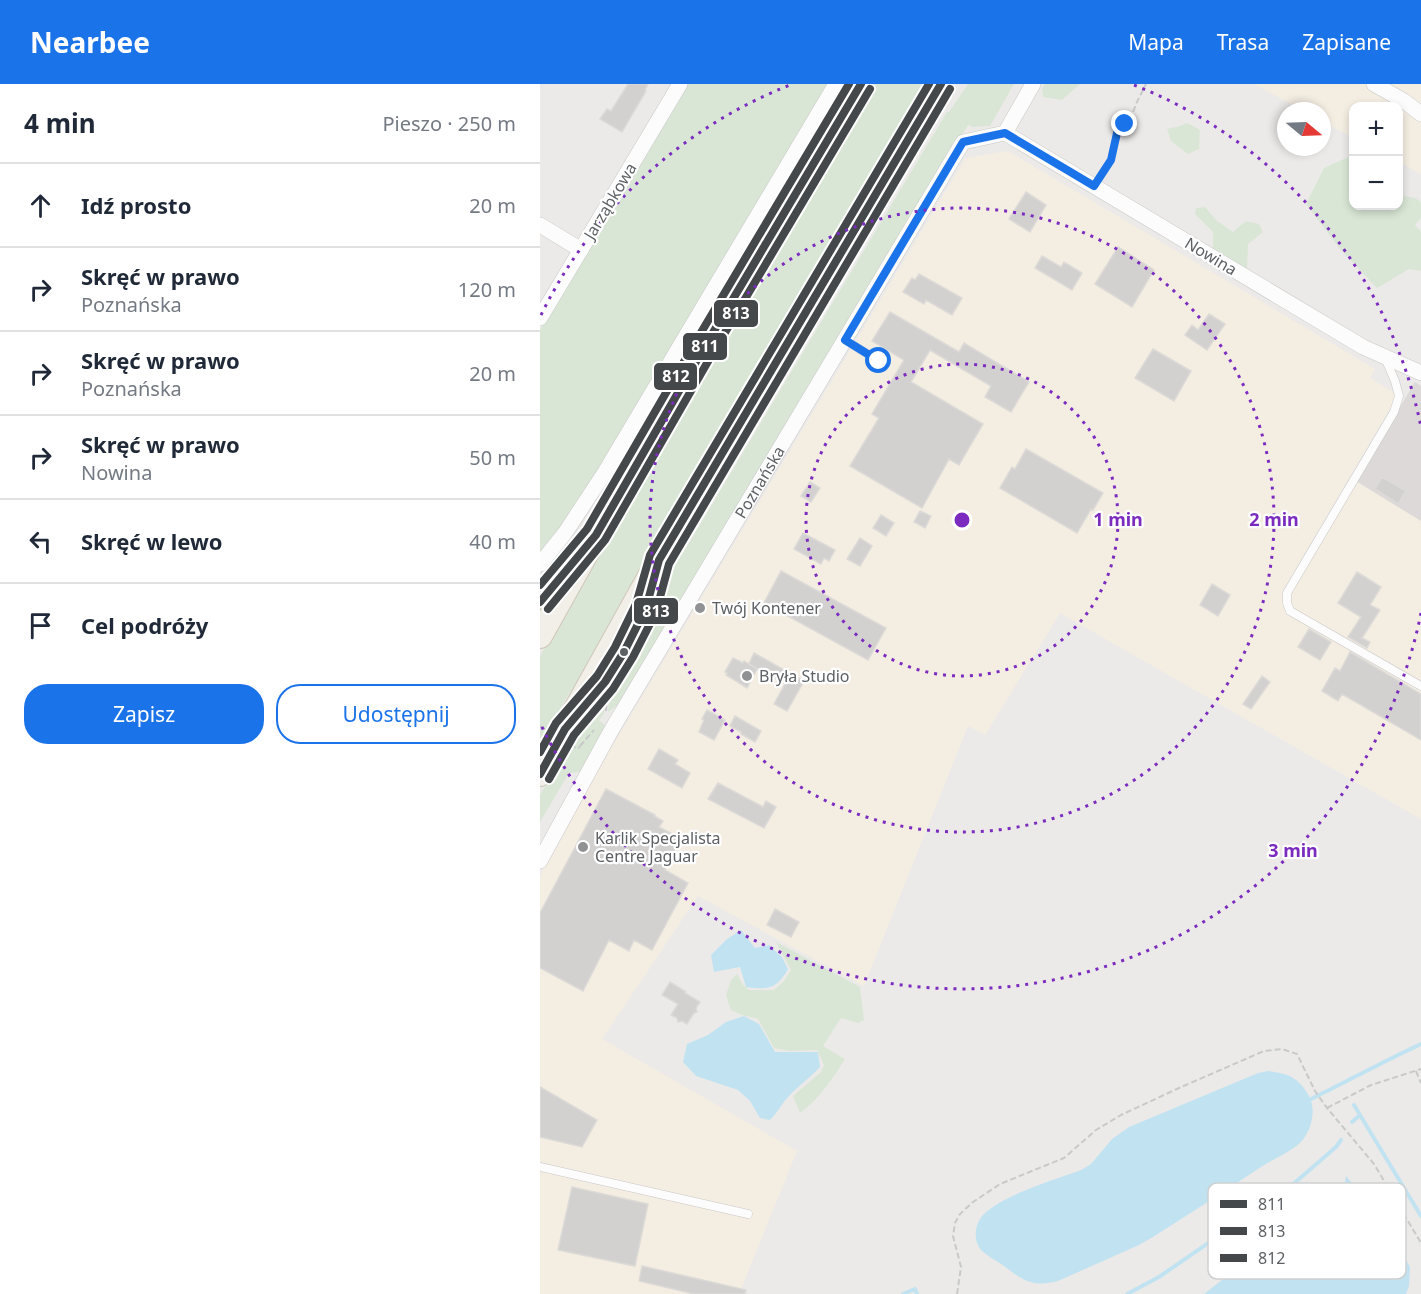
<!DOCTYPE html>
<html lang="pl">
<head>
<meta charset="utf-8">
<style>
  :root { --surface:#fff; --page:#f2f2f3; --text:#1f2937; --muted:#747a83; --line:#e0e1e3; --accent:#1a73e8 }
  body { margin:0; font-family:"Noto Sans",sans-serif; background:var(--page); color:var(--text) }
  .controls { position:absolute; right:18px; top:18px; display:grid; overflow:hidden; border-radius:12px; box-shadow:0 3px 9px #0003 }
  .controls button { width:54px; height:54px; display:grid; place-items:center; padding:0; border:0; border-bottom:2px solid var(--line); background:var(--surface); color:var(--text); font:30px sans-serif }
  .compass { position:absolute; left:737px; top:18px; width:54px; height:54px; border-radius:50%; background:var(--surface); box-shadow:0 3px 9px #0003; rotate:109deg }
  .stop { position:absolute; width:18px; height:18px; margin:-14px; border:4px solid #1a73e8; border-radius:50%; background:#fff }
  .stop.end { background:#1a73e8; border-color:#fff; box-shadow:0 2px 6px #0008 }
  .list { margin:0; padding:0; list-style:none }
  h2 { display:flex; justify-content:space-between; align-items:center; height:78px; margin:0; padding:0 24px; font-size:26px }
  h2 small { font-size:20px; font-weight:400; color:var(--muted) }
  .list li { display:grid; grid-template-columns:39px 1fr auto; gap:18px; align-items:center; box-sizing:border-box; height:84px; padding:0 24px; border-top:2px solid var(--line) }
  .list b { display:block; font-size:22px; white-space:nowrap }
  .list p { margin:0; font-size:20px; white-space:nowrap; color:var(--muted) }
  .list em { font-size:20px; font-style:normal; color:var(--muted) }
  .actions { display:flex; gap:12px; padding:18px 24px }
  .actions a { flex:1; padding:14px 0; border:2px solid var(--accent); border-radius:24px; text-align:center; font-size:21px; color:var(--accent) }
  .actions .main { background:var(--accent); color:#fff }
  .icon { flex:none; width:33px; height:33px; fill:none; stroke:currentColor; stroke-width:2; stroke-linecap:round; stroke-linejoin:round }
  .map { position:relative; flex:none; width:881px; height:1210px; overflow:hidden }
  header { display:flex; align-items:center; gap:36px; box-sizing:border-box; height:84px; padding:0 30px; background:var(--accent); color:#fff }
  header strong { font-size:28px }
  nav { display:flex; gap:33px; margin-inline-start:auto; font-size:21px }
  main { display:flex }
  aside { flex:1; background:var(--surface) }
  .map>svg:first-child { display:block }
  .commercial { fill:#f4ede2 }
  .industrial { fill:#dcd9d8 }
  .green { fill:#d9e6d5 }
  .water { fill:#c1e3f1 }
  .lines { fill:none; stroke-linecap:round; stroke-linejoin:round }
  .stream { stroke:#c1e3f1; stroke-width:4 }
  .building { fill:#d3d1d0; stroke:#dcdad7; stroke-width:1.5 }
  .service-casing { stroke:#c9c8c7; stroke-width:9 }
  .minor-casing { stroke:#c9c8c7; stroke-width:16 }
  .primary-casing { stroke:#d0c6b9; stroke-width:26 }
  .path { stroke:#c7cac9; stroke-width:2; stroke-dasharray:6 3; stroke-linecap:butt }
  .service { stroke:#fcfcfc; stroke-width:8 }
  .minor { stroke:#fcfcfc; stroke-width:15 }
  .primary { stroke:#f2efe9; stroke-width:24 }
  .path-bridge { stroke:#c7cac9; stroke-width:2; stroke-dasharray:6 3; stroke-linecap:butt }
  .bus-1-casing { stroke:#fff; stroke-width:12 }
  .bus-2-casing { stroke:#fff; stroke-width:12 }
  .bus-3-casing { stroke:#fff; stroke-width:12 }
  .bus-1 { stroke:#45484a; stroke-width:8 }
  .bus-2 { stroke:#45484a; stroke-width:8 }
  .bus-3 { stroke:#45484a; stroke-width:8 }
  .route { stroke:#1a73e8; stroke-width:8 }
  .ring { fill:none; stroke:#7b2cbf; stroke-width:3; stroke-dasharray:3 6 }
  .poi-dot { fill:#8f9192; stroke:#fff; stroke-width:2 }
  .bus-dot { fill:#5d6164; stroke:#fff; stroke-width:2 }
  .labels { text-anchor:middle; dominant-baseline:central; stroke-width:4.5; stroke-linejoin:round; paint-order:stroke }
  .street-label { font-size:16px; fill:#5d6164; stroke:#fff }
  .poi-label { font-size:16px; fill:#5d6164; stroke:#fff; text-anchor:start }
  .key { fill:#fff; stroke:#ced0d0; stroke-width:1.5 }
  .key-label { font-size:16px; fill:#5d6164 }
  .centre { fill:#7b2cbf; stroke:#fff; stroke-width:3 }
  .ring-label { font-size:18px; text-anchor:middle; font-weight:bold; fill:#7b2cbf; stroke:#fff; stroke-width:4.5; stroke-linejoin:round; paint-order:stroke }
  .line-badge { stroke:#fff; stroke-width:2 }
  .badge-label { font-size:16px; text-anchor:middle; font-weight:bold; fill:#fff }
</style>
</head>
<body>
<header>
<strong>Nearbee</strong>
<nav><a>Mapa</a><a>Trasa</a><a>Zapisane</a></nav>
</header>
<main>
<aside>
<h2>4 min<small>Pieszo · 250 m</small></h2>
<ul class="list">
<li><svg class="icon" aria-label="ahead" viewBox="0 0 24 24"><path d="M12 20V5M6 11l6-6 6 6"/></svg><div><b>Idź prosto</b></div><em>20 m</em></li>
<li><svg class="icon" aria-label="right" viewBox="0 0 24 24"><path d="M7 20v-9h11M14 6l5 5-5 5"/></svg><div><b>Skręć w prawo</b><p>Poznańska</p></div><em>120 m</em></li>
<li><svg class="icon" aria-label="right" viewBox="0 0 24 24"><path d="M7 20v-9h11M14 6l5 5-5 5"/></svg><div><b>Skręć w prawo</b><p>Poznańska</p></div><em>20 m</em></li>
<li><svg class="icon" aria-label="right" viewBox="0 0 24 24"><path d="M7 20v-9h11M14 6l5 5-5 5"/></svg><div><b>Skręć w prawo</b><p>Nowina</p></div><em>50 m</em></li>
<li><svg class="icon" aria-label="left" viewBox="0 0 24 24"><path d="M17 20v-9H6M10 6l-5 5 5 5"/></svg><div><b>Skręć w lewo</b></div><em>40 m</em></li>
<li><svg class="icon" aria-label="arrive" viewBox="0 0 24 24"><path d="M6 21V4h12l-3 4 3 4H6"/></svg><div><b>Cel podróży</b></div></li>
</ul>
<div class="actions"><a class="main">Zapisz</a><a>Udostępnij</a></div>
</aside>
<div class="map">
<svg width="881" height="1210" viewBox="0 0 881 1210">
  <rect width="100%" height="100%" fill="#eceae8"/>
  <!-- commercial -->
  <path class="commercial" d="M 714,0 L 881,0 L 881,90 L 859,78 L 858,22 L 814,22 L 813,54 L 782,37 L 782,27 L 764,27 Z
    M 468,67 L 835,285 L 830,294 L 858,311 L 742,508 L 748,512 L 816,397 L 881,437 L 881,735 L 520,529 L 445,651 L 428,642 L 324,902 L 158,812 L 62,955 L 257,1067 L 199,1210 L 0,1210 L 0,794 L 8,769 L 426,74 Z"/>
  <!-- industrial -->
  <path class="industrial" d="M 875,298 L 881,302 L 881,437 L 816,397 Z"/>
  <!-- green -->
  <path class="green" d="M 146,0 L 288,0 L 35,424 L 0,470 L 0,246 Z
    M 330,0 L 396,0 L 54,572 L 26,615 L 0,663 L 0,572 L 42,494 Z
    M 428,0 L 474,0 L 450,42 L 433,43 L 428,41 L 356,158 L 85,615 L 70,627 L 68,628 L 70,603 L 80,590 L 88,577 L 93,579 L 98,570 L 94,567 C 101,556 110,544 113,531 C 114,526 112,522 114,517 L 407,28 L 409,28 Z
    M 505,0 L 540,0 L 522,16 L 503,13 L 502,4 Z
    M 647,39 L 660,46 L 659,65 L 648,70 L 631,57 L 627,45 L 640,42 Z
    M 813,71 L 814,122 L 858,122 L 859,111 L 875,114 L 881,118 L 881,134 L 875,141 L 881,148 L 881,187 L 869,185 L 837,204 L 800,165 L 766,120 L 784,84 Z
    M 665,123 L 677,137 L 693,148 L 706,137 L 719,140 L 723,148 L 708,160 L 707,185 L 673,164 L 673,148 L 655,130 L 656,124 Z
    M 66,604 L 64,630 L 59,636 L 67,643 L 40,688 L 29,689 L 0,738 L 0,711 L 53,619 Z
    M 236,858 L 320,903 L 324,936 L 318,939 L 301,934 L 283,962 L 305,975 C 292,996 280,1014 260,1029 L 253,1012 L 281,988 L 284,981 L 277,966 L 249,967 L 234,964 L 218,935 L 202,931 L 191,926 L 186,911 L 191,896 L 197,890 L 203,901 L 209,906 L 234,906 L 244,897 L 251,886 Z"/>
  <!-- water -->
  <path class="water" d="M 201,846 L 215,864 L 229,861 L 242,873 L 248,885 C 237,905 228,906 206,903 L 200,883 L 174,888 L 171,871 L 187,855 Z
    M 204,932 L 219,940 L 235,968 L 278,968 L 280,983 C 270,994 258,1002 248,1013 C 241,1021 238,1028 230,1036 L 220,1034 L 210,1017 L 198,1006 L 156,992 L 143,978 L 147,960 L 168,951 L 186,938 Z
    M 728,987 C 749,990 758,993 769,1012 C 777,1026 771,1048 760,1059 C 749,1069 733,1075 721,1083 C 685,1107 649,1130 613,1153 L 599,1161 L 518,1197 C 509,1199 500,1201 491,1198 C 481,1196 472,1188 464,1182 C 457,1177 447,1172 441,1166 C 432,1155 435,1138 445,1129 C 466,1110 514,1096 541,1086 L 551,1080 L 572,1055 L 589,1043 L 718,989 Z
    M 806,1092 L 812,1099 L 825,1102 L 831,1110 L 870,1183 L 869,1202 L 866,1210 L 664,1210 L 771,1126 L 804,1103 Z"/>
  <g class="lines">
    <!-- stream -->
    <path class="stream" d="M 771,1015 C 808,997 844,977 881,960
      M 820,1031 L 881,1132
      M 812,1038 L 820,1031 L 814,1021
      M 363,1210 L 375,1205 L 377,1210
      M 587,1210 L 619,1193 L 751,1102 L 796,1063 L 801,1056"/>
  </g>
  <!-- building -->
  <path class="building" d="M 88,0 L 108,0 L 105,6 L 106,7 L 82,48 L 60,35 L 67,25 L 71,27 Z
    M 486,108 L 506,121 L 490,148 L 469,135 Z
    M 578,163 L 614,186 L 592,223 L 555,200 Z
    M 502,172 L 521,183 L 524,178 L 542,189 L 532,206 L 495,184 Z
    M 379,190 L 422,214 L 412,231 L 386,216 L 384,220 L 363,208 L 372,194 L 375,196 Z
    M 350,228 L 419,268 L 424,259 L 489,298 L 471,328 L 445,313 L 451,302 L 390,266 L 371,298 L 443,340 L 419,381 L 409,375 L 382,424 L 310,382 L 339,334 L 332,330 L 364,276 L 332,257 Z
    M 669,230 L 685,240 L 667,266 L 645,251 L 652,241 L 658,246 Z
    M 613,265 L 651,287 L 634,317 L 595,294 Z
    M 486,365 L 563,409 L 553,426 L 551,425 L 537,449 L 460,404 L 472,383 L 475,385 Z
    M 842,393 L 866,407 L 858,420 L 835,405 Z
    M 270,398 L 280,404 L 271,418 L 261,412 Z
    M 380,427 L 391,432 L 385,444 L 374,438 Z
    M 341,431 L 354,439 L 346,452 L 333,444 Z
    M 263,449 L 295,466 L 289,477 L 284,474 L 281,480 L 254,465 Z
    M 320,454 L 332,462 L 320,482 L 307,475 Z
    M 241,487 L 346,544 L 328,576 L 224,519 Z
    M 817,488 L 841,503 L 830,521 L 840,526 L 822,554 L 830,558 L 827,564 L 808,553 L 821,533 L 798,519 Z
    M 672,500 L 690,511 L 678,532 L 660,521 Z
    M 769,545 L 791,558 L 780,576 L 758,563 Z
    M 810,568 L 881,610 L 881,656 L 802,610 L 798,617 L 782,607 L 795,584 L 800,587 Z
    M 214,569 L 264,597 L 247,627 L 234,620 L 245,600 L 209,580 L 217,585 L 207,604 L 186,591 L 187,589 L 185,588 L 193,574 L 203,579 L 204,577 L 209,580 Z
    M 722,592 L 730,598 L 711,625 L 703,620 Z
    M 167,626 L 185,636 L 174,656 L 159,648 L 164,636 L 162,635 Z
    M 195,632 L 221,647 L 215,658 L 201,650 L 201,648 L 190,642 Z
    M 119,665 L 138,676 L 135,680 L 150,689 L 142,704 L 108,685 Z
    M 178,699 L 223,723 L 226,717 L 236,723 L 224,744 L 168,715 Z
    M 66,705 L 115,731 L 114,732 L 123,737 L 119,743 L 142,755 L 125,786 L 148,799 L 112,866 L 94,856 L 89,867 L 69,856 L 43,907 L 0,884 L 0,829 Z
    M 235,825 L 259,838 L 251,853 L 227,841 Z
    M 130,898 L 146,908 L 145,909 L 160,918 L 156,924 L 157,928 L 154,929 L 147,940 L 142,937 L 138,938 L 137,934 L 131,931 L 138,920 L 122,911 Z
    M 0,1003 L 57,1036 L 42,1063 L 0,1053 Z
    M 32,1103 L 108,1120 L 95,1182 L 18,1166 Z
    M 102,1182 L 206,1206 L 205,1210 L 154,1210 L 99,1197 Z"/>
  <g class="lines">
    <defs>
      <path id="service" d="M 305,256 L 339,277
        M 845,274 L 855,297 L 859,312 L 854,328 L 747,509 L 747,519 L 750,527 L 881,602
        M 0,518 L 25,486
        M 59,605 C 79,581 101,546 108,516
        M 0,1083 L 208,1130"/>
      <g id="minor">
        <path d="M 834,0 L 864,17 L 881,30"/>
        <path d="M 465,49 L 823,263 L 881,289"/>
        <path d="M 465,49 L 493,0"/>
        <path d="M 0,141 L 41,166"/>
        <path d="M 0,234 L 140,0"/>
        <path d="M 0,480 L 25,449 L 65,388 L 296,0"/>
        <path id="s1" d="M 0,777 L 72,645 L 423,58 L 465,49"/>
      </g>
      <path id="primary" d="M 0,552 L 104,366 L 321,0
        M 0,690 L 119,476 L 401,0"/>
    </defs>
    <!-- service casing -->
    <use href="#service" class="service-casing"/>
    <!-- minor casing -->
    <use href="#minor" class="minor-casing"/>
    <!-- primary casing -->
    <use href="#primary" class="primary-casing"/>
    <!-- path -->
    <path class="path" d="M 562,91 L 571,76 L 577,49 L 592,31 L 596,20 L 606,0
      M 66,627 L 67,612
      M 40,662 L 54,646
      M 876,987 L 881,999
      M 787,1024 L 831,1001 L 881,985
      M 417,1210 L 421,1183 L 413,1152 L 415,1139 L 420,1130 L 433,1118 L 460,1100 L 524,1074 L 556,1046 L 581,1031 L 639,1004 L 724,967 L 742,965 L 757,970 L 775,1007 L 787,1024 L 834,1080 L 881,1159"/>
    <!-- service -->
    <use href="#service" class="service"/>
    <!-- minor -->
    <use href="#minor" class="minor"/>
    <!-- primary -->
    <use href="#primary" class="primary"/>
    <!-- path-bridge -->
    <path class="path-bridge" d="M 0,642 L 38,665 L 40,662"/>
    <defs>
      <path id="bus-1" d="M 0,518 L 56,451 L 165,262 L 321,0
        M 0,690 L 25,645 L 65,598 L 84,568 L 106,524 L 119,476 L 401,0"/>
      <path id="bus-2" d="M 8,525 L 65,456 L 174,267 L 330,5
        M 9,695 L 34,651 L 73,605 L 93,573 L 116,528 L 129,480 L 410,5"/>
      <path id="bus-3" d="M 0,501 L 47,445 L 156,257 L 309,0
        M 0,668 L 16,639 L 57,592 L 75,563 L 96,520 L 110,471 L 389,0"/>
    </defs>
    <!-- bus-1 casing -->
    <use href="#bus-1" class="bus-1-casing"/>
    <!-- bus-2 casing -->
    <use href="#bus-2" class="bus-2-casing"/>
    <!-- bus-3 casing -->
    <use href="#bus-3" class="bus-3-casing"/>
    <!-- bus-1 -->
    <use href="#bus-1" class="bus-1"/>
    <!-- bus-2 -->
    <use href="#bus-2" class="bus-2"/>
    <!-- bus-3 -->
    <use href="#bus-3" class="bus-3"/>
  </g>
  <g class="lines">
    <!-- route -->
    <path class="route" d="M 339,277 L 305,256 L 423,58 L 465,49 L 554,102 L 571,76 L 577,49 L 585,40"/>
  </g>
  <!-- distance rings -->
  <g class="ring">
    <circle cx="422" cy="436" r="156"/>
    <circle cx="422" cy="436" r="312"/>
    <path d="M881 529A468 468 0 0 1 1 641M1 231A468 468 0 0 1 250 1M594 1A468 468 0 0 1 881 343"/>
  </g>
  <!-- markers -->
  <g class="poi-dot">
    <circle cx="160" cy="524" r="6"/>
    <circle cx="207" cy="592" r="6"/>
    <circle cx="43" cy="763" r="6"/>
  </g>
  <circle class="bus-dot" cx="84" cy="568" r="5"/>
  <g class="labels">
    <!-- street labels -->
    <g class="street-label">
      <text transform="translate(70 117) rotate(-59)">Jarząbkowa</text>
      <text transform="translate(671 172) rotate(31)">Nowina</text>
      <text stroke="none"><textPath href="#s1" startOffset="438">Poznańska</textPath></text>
    </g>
    <!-- poi labels -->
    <g class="poi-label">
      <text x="172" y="524">Twój Kontener</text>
      <text x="219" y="592">Bryła Studio</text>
      <text x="55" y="754">Karlik Specjalista<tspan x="55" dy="18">Centre Jaguar</tspan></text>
    </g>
  </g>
  <!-- legend -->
  <rect x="668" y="1099" width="198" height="96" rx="9" class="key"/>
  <rect x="680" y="1116" width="27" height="8" fill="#45484a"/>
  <rect x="680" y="1143" width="27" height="8" fill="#45484a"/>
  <rect x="680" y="1170" width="27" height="8" fill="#45484a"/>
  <g class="key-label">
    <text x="718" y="1126">811</text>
    <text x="718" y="1153">813</text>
    <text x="718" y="1180">812</text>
  </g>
  <circle cx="422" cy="436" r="9" class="centre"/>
  <g class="ring-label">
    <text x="578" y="442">1 min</text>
    <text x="734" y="442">2 min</text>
    <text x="753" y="773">3 min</text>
  </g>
  <g class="line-badge">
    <rect x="173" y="215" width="46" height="29" rx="6" fill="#45484a"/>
    <rect x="142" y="248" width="46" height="29" rx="6" fill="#45484a"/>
    <rect x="113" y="278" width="45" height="29" rx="6" fill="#45484a"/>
    <rect x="93" y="513" width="46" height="28" rx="6" fill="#45484a"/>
  </g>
  <g class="badge-label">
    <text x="196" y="235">813</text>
    <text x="165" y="268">811</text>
    <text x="136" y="298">812</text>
    <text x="116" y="533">813</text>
  </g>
</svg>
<div class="controls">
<button>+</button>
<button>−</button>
</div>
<svg class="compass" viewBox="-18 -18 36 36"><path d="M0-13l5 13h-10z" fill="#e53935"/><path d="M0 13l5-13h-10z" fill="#747a83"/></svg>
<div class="stop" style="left:339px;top:277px"></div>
<div class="stop end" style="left:585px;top:40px"></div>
</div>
</main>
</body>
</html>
